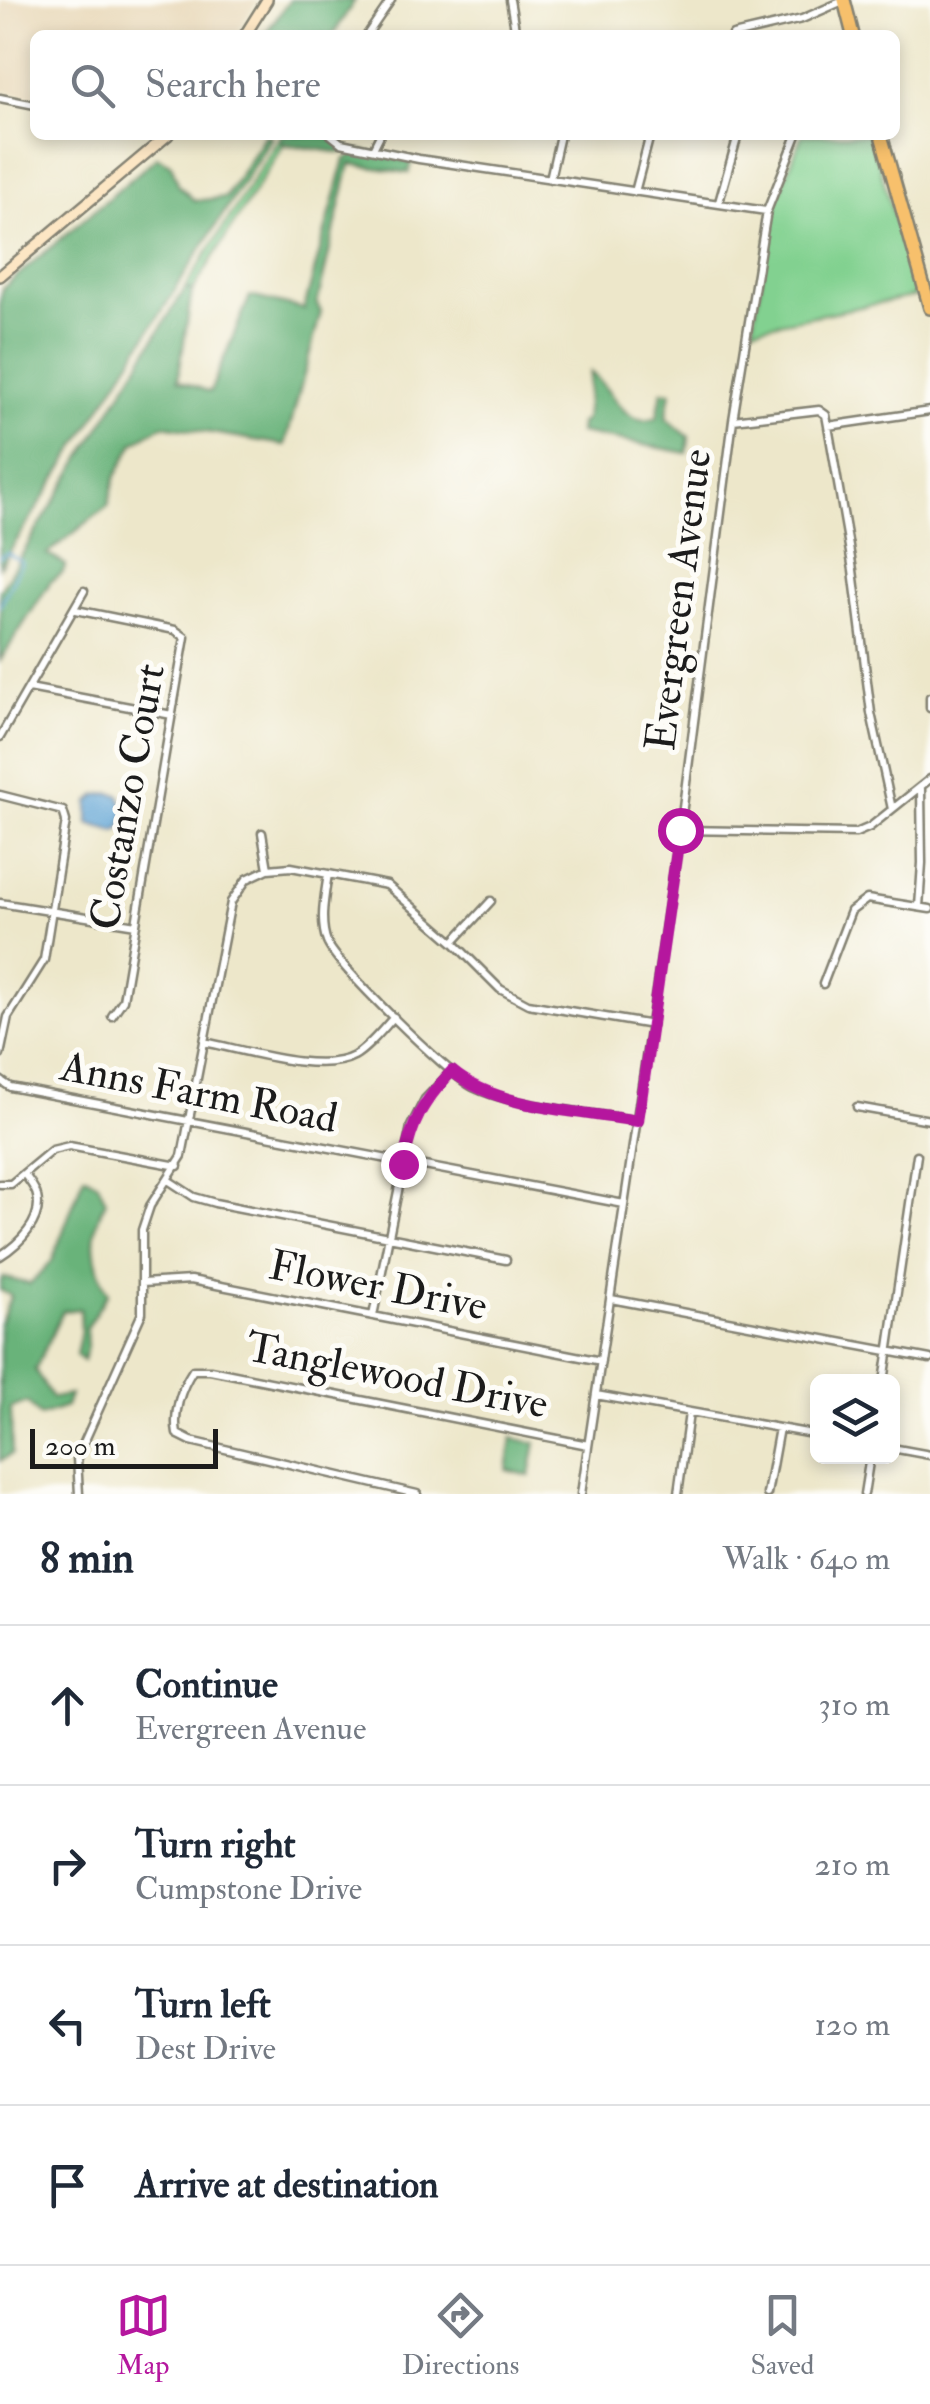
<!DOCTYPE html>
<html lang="en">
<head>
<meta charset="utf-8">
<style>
  :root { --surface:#fff; --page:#f6f6f7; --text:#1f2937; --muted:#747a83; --line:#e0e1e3; --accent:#b5179e }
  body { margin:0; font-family:"IM FELL Double Pica",serif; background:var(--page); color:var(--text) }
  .controls { position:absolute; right:30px; bottom:30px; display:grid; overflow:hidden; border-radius:15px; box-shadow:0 5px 15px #0003 }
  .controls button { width:90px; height:90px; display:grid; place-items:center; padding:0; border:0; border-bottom:2px solid var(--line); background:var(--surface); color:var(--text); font:50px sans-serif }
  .scale { position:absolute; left:30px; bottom:25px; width:188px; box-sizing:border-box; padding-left:10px; border:5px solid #1c1c1c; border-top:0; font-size:28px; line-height:35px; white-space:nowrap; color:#1c1c1c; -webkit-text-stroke:8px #fdfcf7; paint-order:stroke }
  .stop { position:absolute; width:30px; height:30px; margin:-22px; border:8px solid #b5179e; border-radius:50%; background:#fff }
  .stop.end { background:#b5179e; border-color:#fff; box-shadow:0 2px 10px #0008 }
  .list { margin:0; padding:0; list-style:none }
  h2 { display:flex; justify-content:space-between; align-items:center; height:130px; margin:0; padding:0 40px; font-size:42px }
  h2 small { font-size:32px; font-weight:400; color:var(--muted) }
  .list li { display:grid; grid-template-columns:65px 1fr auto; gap:30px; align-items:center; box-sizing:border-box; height:160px; padding:0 40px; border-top:2px solid var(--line) }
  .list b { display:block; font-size:38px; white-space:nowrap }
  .list p { margin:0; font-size:32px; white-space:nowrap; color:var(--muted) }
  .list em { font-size:32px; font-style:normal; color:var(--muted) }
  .icon { flex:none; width:55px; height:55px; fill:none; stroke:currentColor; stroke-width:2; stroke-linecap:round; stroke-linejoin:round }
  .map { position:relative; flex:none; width:930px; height:1494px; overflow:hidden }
  .search { position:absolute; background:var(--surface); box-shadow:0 5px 15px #0003; left:30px; right:30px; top:30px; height:110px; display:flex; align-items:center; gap:25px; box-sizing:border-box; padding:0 35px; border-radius:15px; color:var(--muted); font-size:38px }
  .sheet { height:770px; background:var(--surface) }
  nav { display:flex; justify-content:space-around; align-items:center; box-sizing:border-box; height:140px; border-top:2px solid var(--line); background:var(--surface); font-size:28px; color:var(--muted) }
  nav a { display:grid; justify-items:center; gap:5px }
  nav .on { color:var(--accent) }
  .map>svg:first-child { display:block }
  .built { fill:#e9d9ba }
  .green { fill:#82d190; stroke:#4f7656; stroke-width:2.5 }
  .forest { fill:#69b37a; stroke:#42684b; stroke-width:2.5 }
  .water { fill:#61a4d5; stroke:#3e6078; stroke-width:2.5 }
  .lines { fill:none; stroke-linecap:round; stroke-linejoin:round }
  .stream { stroke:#61a4d5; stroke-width:2.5 }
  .street-casing { stroke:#848273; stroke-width:11 }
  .secondary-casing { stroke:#848273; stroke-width:14 }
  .highway-casing { stroke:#848273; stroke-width:16 }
  .street { stroke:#fff; stroke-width:6 }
  .secondary { stroke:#fce6c4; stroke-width:9 }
  .highway { stroke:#f7c06c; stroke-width:11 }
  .route { stroke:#b5179e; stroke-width:12 }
  .labels { text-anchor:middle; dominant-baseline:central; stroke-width:10; stroke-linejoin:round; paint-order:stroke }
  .street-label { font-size:42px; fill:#1c1c1c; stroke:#fdfcf7 }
</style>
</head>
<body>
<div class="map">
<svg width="930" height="1494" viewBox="0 0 930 1494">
  <rect width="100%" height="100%" fill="#fdfcf7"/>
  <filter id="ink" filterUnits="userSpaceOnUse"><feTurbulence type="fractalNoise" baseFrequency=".01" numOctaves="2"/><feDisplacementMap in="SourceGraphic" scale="20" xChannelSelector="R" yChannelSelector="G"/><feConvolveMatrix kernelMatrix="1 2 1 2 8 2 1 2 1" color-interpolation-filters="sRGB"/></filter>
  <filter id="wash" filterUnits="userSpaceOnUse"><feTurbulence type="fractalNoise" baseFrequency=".0048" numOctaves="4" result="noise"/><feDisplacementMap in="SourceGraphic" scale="40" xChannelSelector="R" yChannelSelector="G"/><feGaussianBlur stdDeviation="2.25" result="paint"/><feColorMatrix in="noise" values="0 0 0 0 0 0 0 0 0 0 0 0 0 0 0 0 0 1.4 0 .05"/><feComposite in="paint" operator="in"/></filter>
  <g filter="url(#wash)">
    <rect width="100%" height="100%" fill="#ede7ca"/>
    <!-- built -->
    <path class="built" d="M 0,0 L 258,0 L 235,35 L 35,35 L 35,97 L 0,90 Z"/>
    <!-- green -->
    <path class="green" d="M 802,135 L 871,135 L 916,296 L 753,328 L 773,210 Z
      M 278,140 L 284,144 L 192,291 L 186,287 Z"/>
    <!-- forest -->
    <path class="forest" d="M 290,0 L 355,0 L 333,35 L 264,35 Z
      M 265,135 L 272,137 L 0,567 L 0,301 L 3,288 L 157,157 L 171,164 L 179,186 L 195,201 L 226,197 Z
      M 281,135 L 329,135 L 346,147 L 342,153 L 284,144 L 278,140 Z
      M 361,151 L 412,162 L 409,173 L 350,164 L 317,304 L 321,312 L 285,445 L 163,425 L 134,443 L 116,476 L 108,506 L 47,554 L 66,565 L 62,574 L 51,581 L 0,661 L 0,590 L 186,287 L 192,291 L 178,380 L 210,392 L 250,296 L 304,309 L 345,159 Z
      M 590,372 C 612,387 624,431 657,417 L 662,391 L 671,392 L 666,418 L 689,437 L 687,453 L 579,433 L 580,423 L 585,420 Z
      M 84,1175 L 98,1183 L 106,1201 C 88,1232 92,1262 108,1293 L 86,1328 L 87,1346 L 83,1361 L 76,1355 L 81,1330 L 80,1309 L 63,1311 L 35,1370 L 52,1398 L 70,1395 L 66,1407 L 40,1416 L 27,1402 L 11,1408 L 12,1454 L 0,1461 L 0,1324 L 11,1296 L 0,1290 L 2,1277 L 30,1284 L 52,1261 Z
      M 512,1438 L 536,1443 L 530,1476 L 507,1470 Z"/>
    <!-- water -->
    <path class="water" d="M 110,793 L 120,795 L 125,811 L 122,826 L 116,831 L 89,824 L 89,802 L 97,795 Z"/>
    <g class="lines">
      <!-- stream -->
      <path class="stream" d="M 0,557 L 7,553 L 22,562 L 0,606"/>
    </g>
  </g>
  <g filter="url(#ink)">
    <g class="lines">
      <defs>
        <path id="street" d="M 510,0 L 516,35
          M 367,35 L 391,0
          M 733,35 L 802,19 L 843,1
          M 0,98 L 35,105
          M 331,135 L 341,143 L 419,159 L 766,211
          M 373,149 L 380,135
          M 550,179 L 560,135
          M 635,192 L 650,135
          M 719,202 L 738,135
          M 733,420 L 819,410 L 826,415 L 828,426 L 930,411
          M 828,426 L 853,570 L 871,713 L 892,809
          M 76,610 L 175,630 L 185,637 L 123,1000 L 112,1016
          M 29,688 L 172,715
          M 930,697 L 930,708
          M 0,737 L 84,591
          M 0,795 L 63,811 L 66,821 L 44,960 L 8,1017 L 0,1055
          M 680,830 L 856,833 L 870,827 L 930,779
          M 262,833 L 268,869
          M 328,874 C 325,895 319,921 327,942 C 336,965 449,1075 473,1087 C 512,1106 592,1113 638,1121
          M 0,903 L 136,925
          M 919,907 L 922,863 L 921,789
          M 453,942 L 491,901
          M 823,984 L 851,911 L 867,899 L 930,909
          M 204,1042 C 242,1049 320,1075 354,1056 C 369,1047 382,1030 394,1017
          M 0,1080 L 10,1087 L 624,1204
          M 857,1107 L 930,1120
          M 168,1180 L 194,1197 L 215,1203 L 506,1260
          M 0,1184 L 11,1184 L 52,1150 L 69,1146 L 178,1166
          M 0,1256 C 19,1244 43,1221 37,1196 C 36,1189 29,1181 25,1175
          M 142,1283 L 191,1280 L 601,1361
          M 611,1299 L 930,1359
          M 373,1316 L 411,1126 L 425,1099 L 452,1071
          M 884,1382 L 917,1155
          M 596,1395 L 818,1435
          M 892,1448 L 930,1455
          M 79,1494 L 77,1458 L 142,1313 L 142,1230 L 150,1206 L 182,1156 L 231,902 L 247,879 L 268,869 L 291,867 L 387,885 L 453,942 L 500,989 L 528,1004 L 652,1025
          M 417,1494 L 191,1441 L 177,1434 C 173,1412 181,1388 193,1370 L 210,1370 L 588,1445
          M 581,1494 L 680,830 L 733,420 L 767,211 L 797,135
          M 678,1494 L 689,1413
          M 767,1494 L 779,1428
          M 864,1494 L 870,1456"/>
        <path id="secondary" d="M 245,35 L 267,0
          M 0,276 L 168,135"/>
        <path id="highway" d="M 844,0 L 853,35
          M 881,135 L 930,308"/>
      </defs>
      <!-- street casing -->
      <use href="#street" class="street-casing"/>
      <!-- secondary casing -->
      <use href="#secondary" class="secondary-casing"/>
      <!-- highway casing -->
      <use href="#highway" class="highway-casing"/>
      <!-- street -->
      <use href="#street" class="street"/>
      <!-- secondary -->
      <use href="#secondary" class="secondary"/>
      <!-- highway -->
      <use href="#highway" class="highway"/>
    </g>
  </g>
  <g class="lines" filter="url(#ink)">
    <!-- route -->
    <path class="route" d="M 403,1164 C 412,1121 422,1103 452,1071 C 497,1109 580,1111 638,1121 L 680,830"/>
  </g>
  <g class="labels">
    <!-- street labels -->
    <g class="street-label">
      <text transform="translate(679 600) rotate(-83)">Evergreen Avenue</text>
      <text transform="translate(128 797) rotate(-80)">Costanzo Court</text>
      <text transform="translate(199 1093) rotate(11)">Anns Farm Road</text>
      <text transform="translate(378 1286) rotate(11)">Flower Drive</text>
      <text transform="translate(397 1376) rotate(11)">Tanglewood Drive</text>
    </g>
  </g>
</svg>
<div class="controls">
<button><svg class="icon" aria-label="layers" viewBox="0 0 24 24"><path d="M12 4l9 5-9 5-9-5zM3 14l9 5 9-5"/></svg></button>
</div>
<div class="scale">200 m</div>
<div class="stop" style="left:680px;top:830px"></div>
<div class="stop end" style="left:403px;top:1164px"></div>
<div class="search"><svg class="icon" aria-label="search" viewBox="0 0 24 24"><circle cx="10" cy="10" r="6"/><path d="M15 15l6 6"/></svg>Search here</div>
</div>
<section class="sheet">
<h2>8 min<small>Walk · 640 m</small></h2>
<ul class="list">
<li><svg class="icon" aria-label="ahead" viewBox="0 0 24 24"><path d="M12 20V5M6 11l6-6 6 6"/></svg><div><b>Continue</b><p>Evergreen Avenue</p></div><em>310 m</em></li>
<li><svg class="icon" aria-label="right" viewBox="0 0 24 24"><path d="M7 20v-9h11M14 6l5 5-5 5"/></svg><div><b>Turn right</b><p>Cumpstone Drive</p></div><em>210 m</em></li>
<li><svg class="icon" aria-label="left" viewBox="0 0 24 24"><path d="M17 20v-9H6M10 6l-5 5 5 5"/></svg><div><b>Turn left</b><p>Dest Drive</p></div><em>120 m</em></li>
<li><svg class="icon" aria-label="arrive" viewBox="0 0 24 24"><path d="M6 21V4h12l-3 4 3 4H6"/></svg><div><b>Arrive at destination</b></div></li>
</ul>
</section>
<nav>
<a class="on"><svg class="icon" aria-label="map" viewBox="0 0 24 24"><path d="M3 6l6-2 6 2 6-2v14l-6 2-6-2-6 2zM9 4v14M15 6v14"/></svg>Map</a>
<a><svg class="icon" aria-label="directions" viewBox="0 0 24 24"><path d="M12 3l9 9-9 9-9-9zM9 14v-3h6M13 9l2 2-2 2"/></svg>Directions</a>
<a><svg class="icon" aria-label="saved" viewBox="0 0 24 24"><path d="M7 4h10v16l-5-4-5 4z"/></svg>Saved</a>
</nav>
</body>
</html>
